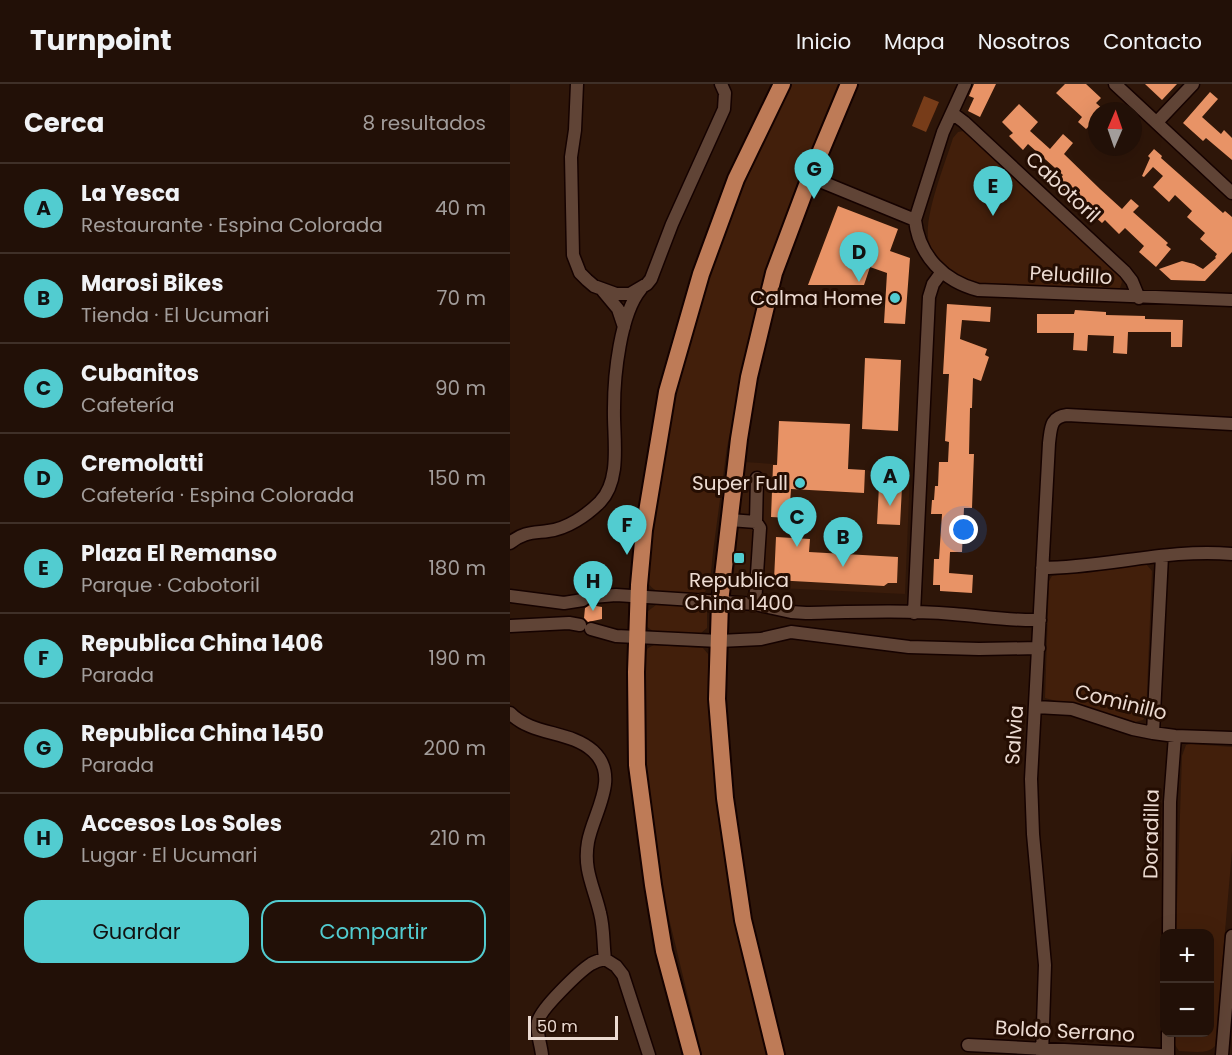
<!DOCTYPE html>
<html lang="es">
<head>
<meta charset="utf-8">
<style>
  :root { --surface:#221007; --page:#2e1e15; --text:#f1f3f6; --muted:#a29d9b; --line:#3f3028; --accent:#52ccd0 }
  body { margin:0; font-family:Poppins,sans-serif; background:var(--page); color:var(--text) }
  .controls { position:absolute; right:18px; bottom:18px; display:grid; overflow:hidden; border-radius:12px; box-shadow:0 6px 24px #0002 }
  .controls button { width:54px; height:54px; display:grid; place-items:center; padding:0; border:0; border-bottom:2px solid var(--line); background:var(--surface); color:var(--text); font:30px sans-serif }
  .compass { position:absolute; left:578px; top:18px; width:54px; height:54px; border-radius:50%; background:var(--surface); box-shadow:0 6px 24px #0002; rotate:2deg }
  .scale { position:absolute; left:18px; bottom:15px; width:90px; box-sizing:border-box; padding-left:6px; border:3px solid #ecdbd2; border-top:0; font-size:16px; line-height:21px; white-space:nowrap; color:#ecdbd2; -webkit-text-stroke:4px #240d02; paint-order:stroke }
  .you { position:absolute; left:454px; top:446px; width:21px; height:21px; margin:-15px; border:4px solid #fff; border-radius:50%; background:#1a73e8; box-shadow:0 0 0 9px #1a73e833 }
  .badge { display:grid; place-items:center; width:39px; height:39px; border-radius:50%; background:var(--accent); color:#111; font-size:20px; font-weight:700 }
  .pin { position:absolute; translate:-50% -50px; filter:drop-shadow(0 2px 3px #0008) }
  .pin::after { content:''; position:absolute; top:32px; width:21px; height:18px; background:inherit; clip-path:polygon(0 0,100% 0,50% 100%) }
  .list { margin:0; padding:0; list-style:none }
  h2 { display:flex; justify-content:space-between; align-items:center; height:78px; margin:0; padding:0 24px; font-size:26px }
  h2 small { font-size:20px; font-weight:400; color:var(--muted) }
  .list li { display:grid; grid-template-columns:39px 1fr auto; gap:18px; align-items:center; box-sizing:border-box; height:90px; padding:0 24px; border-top:2px solid var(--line) }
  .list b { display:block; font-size:22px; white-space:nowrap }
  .list p { margin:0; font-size:20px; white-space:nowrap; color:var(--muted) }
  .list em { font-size:20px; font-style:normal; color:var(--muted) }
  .actions { display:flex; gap:12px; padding:18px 24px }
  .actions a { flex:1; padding:14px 0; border:2px solid var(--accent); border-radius:18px; text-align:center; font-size:21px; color:var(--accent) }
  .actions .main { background:var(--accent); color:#111 }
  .map { position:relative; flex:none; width:722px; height:971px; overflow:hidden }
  header { display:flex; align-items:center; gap:36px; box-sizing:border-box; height:84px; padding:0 30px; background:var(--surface); border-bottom:2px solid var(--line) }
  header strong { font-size:28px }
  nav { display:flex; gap:33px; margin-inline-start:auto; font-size:21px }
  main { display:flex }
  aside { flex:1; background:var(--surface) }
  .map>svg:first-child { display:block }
  .built { fill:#3a1c0b }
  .green { fill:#421f0b }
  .water { fill:#773c19 }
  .building { fill:#e89366 }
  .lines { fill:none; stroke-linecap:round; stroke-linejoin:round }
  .minor-casing { stroke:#150200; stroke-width:15 }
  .major-casing { stroke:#150200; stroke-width:20 }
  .minor { stroke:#604436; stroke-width:12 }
  .major { stroke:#be7b57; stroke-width:16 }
  .poi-dot { fill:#52ccd0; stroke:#240d02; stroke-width:2 }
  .labels { text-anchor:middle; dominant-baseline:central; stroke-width:6; stroke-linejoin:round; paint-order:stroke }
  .street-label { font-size:20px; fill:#ecdbd2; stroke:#240d02 }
  .poi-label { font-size:20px; fill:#ecdbd2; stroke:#240d02; text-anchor:end }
</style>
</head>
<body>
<header>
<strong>Turnpoint</strong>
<nav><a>Inicio</a><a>Mapa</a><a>Nosotros</a><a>Contacto</a></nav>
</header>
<main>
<aside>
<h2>Cerca<small>8 resultados</small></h2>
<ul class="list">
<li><span class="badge">A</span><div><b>La Yesca</b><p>Restaurante · Espina Colorada</p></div><em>40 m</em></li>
<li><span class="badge">B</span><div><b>Marosi Bikes</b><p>Tienda · El Ucumari</p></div><em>70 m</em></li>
<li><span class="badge">C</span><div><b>Cubanitos</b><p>Cafetería</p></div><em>90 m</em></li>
<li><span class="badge">D</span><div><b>Cremolatti</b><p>Cafetería · Espina Colorada</p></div><em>150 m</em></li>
<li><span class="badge">E</span><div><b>Plaza El Remanso</b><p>Parque · Cabotoril</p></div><em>180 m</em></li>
<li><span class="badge">F</span><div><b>Republica China 1406</b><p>Parada</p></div><em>190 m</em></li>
<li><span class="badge">G</span><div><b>Republica China 1450</b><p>Parada</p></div><em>200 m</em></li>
<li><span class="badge">H</span><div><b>Accesos Los Soles</b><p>Lugar · El Ucumari</p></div><em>210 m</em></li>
</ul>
<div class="actions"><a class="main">Guardar</a><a>Compartir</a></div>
</aside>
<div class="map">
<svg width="722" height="971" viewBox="0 0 722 971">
  <rect width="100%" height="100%" fill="#2e1609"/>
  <!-- built -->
  <path class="built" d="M 234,378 L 400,389 L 395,510 L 223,502 Z"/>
  <!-- green -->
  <path class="green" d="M 278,0 L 328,0 L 282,113 L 241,251 L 217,363 L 203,468 L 200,498 L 195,508 L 188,510 C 174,509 147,514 139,500 L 142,430 L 167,292 L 217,133 Z
    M 453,47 L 462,51 L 610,192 L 612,198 L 609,207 L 465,201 C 445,196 425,179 419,158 C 412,136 436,77 443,54 L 448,48 Z
    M 636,480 L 642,487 L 636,631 L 633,636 L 625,638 L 535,614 L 539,497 L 542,492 Z
    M 146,521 L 190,522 L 197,528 L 197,544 L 191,549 L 144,548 L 136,542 L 138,527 Z
    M 144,561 L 193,564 L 198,570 L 198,618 L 213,768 L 229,851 L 259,971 L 192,971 L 156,822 L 142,724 L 133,688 L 131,650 L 135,569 L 138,564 Z
    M 681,660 L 722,663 L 722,767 L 705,962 C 698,971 681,967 669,967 L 663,958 L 663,949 L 700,948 L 700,850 L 666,849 L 672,672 L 676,661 Z"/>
  <!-- water -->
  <path class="water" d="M 414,12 L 429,18 L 416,48 L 402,42 Z"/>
  <!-- building -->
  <path class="building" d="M 464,0 L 486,0 L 470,33 L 458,27 L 464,14 L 459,12 Z
    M 555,0 L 576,0 L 591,14 L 586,19 L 595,27 L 587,27 L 587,34 L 576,45 L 568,38 L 572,33 L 546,9 Z
    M 635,0 L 667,0 L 652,16 Z
    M 700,8 L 708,15 L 692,33 L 711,50 L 714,46 L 722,54 L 722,76 L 696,54 L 693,57 L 673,39 Z
    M 509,20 L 528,38 L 520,47 L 540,65 L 553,50 L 563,59 L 554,70 L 590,105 L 612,125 L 621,115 L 629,122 L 623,128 L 658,159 L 656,161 L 661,165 L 646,183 L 629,168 L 634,162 L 615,144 L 609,150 L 595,136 L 592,139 L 546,99 L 553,91 L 518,60 L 513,66 L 499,52 L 503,49 L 492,38 Z
    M 644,65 L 652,72 L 651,74 L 713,129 L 715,127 L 722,133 L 722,168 L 695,197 L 661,196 L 649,185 L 672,177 L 684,180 L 693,185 L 706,174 L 705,173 L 707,170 L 690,155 L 695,149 L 677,133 L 682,127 L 665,111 L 659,118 L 643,103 L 653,92 L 643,83 L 634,93 L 632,92 L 640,74 L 638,72 Z
    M 328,122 L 388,145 L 380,167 L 400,174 L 395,240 L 374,239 L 377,189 L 360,183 L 354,201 L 298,201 Z
    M 437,220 L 481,223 L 480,238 L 452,236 L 450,255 L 477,265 L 475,271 L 479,273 L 471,297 L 463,294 L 462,324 L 460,324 L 459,370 L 464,370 L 462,424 L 454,424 L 452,468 L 440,468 L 439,489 L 463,491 L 462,509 L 430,507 L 430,501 L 423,501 L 424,475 L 429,475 L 432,430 L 421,430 L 422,416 L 424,416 L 425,402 L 428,402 L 429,378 L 438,378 L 439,358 L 435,357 L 439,290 L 433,290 Z
    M 565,226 L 596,228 L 596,231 L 635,232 L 635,235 L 673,236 L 672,263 L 661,263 L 661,248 L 618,248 L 617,270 L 603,269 L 604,252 L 578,251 L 577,267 L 563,266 L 564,249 L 527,249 L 527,230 L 564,230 Z
    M 355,274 L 391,276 L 388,347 L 352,345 Z
    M 269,337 L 340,340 L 338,385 L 355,386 L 354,409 L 281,405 L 279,434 L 261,433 L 263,381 L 267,381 Z
    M 369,402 L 392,403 L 390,441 L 367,440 Z
    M 266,453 L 300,455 L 299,468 L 388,473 L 387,499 L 378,499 L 374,502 L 264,496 Z
    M 80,521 L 92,523 L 92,535 L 78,538 L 74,534 L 75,524 Z"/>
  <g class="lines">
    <defs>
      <path id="minor" d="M 67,0 L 65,46 L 61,73 L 63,171 L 70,189 L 77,196 L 84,202 L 106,210 L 120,210 L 137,200 L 141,195 L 162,140 L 214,25 L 215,9 L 211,0
        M 455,0 L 433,48 L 405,136 C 409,172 434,197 468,206 L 722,216
        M 605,0 L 722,109
        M 442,29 L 454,38 L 615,188 L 622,197 L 629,214
        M 647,38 L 683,0
        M 300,93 L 405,136
        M 93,207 L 108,225 L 114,243
        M 220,436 L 246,438 L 250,444 L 245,520
        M 246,438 L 247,394
        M 0,459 C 13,448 23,449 38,447 C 57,445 77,431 90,418 C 112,395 103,353 104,324 C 104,292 110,230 131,205
        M 532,484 C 595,484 658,464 722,470
        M 0,512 L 54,519 L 73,516
        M 82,513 L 106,511 L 245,520 L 281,528 L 296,529 C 345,528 394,526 443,530 C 472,532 500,537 530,536
        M 404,529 L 419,213 L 423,200 L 431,189
        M 0,542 L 59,539 L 70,541
        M 81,545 L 106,552 L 209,557 L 251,555 L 281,548 L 399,563 L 469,565 L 529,564
        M 526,623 L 562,625 L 623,645 L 643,649 L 665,652 L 722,654
        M 0,629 C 22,652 60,646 83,667 C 111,693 83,729 78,758 C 73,786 84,803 90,829 C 94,844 93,860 95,875
        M 643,649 L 652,472
        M 659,850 L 660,718 L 665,652
        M 458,961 L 651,971
        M 32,971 C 31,961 26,948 28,938 C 29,926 70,887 81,880 C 86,877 90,876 95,875 L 106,882 L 113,891 L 139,971
        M 532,971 L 535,881 L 523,750 L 521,695 L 539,359 C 541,344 540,333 557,331 L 722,340
        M 658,971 L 658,948
        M 712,971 L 722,852"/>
      <path id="major" d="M 182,971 L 154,867 L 143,801 L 127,681 L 126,588 L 129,501 L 134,446 L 157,308 L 191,190 L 226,95 L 272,0
        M 266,971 L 233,836 L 215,714 L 207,615 L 210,518 L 229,355 L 239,293 L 264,189 L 300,93 L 339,0"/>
    </defs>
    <!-- minor casing -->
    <use href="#minor" class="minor-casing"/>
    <!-- major casing -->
    <use href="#major" class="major-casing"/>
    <!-- minor -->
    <use href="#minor" class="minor"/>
    <!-- major -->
    <use href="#major" class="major"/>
  </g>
  <!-- markers -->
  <g class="poi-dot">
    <circle cx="385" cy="214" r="6"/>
    <circle cx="290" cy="399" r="6"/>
    <rect x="223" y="468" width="12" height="12" rx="3"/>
  </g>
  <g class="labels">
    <!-- street labels -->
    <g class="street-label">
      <text transform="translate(553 103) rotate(43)">Cabotoril</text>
      <text transform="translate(561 191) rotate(3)">Peludillo</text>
      <text transform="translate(611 618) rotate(14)">Cominillo</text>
      <text transform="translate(504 651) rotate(-86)">Salvia</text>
      <text transform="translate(641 750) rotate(-89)">Doradilla</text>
      <text transform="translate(555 947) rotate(3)">Boldo Serrano</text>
    </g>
    <!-- poi labels -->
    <g class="poi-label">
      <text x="373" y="214">Calma Home</text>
      <text x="278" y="399">Super Full</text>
      <text x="229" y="496" text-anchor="middle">Republica<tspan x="229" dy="23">China 1400</tspan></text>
    </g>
  </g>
</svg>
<div class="controls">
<button>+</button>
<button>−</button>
</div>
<svg class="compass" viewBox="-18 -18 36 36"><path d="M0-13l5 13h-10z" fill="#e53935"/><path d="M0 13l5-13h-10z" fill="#a29d9b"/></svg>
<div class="scale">50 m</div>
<div class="you"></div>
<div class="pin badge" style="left:380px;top:422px">A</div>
<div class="pin badge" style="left:333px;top:483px">B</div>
<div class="pin badge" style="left:287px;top:463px">C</div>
<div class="pin badge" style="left:349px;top:198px">D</div>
<div class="pin badge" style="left:483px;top:132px">E</div>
<div class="pin badge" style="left:117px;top:471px">F</div>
<div class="pin badge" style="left:304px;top:115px">G</div>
<div class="pin badge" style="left:83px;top:527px">H</div>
</div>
</main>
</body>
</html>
